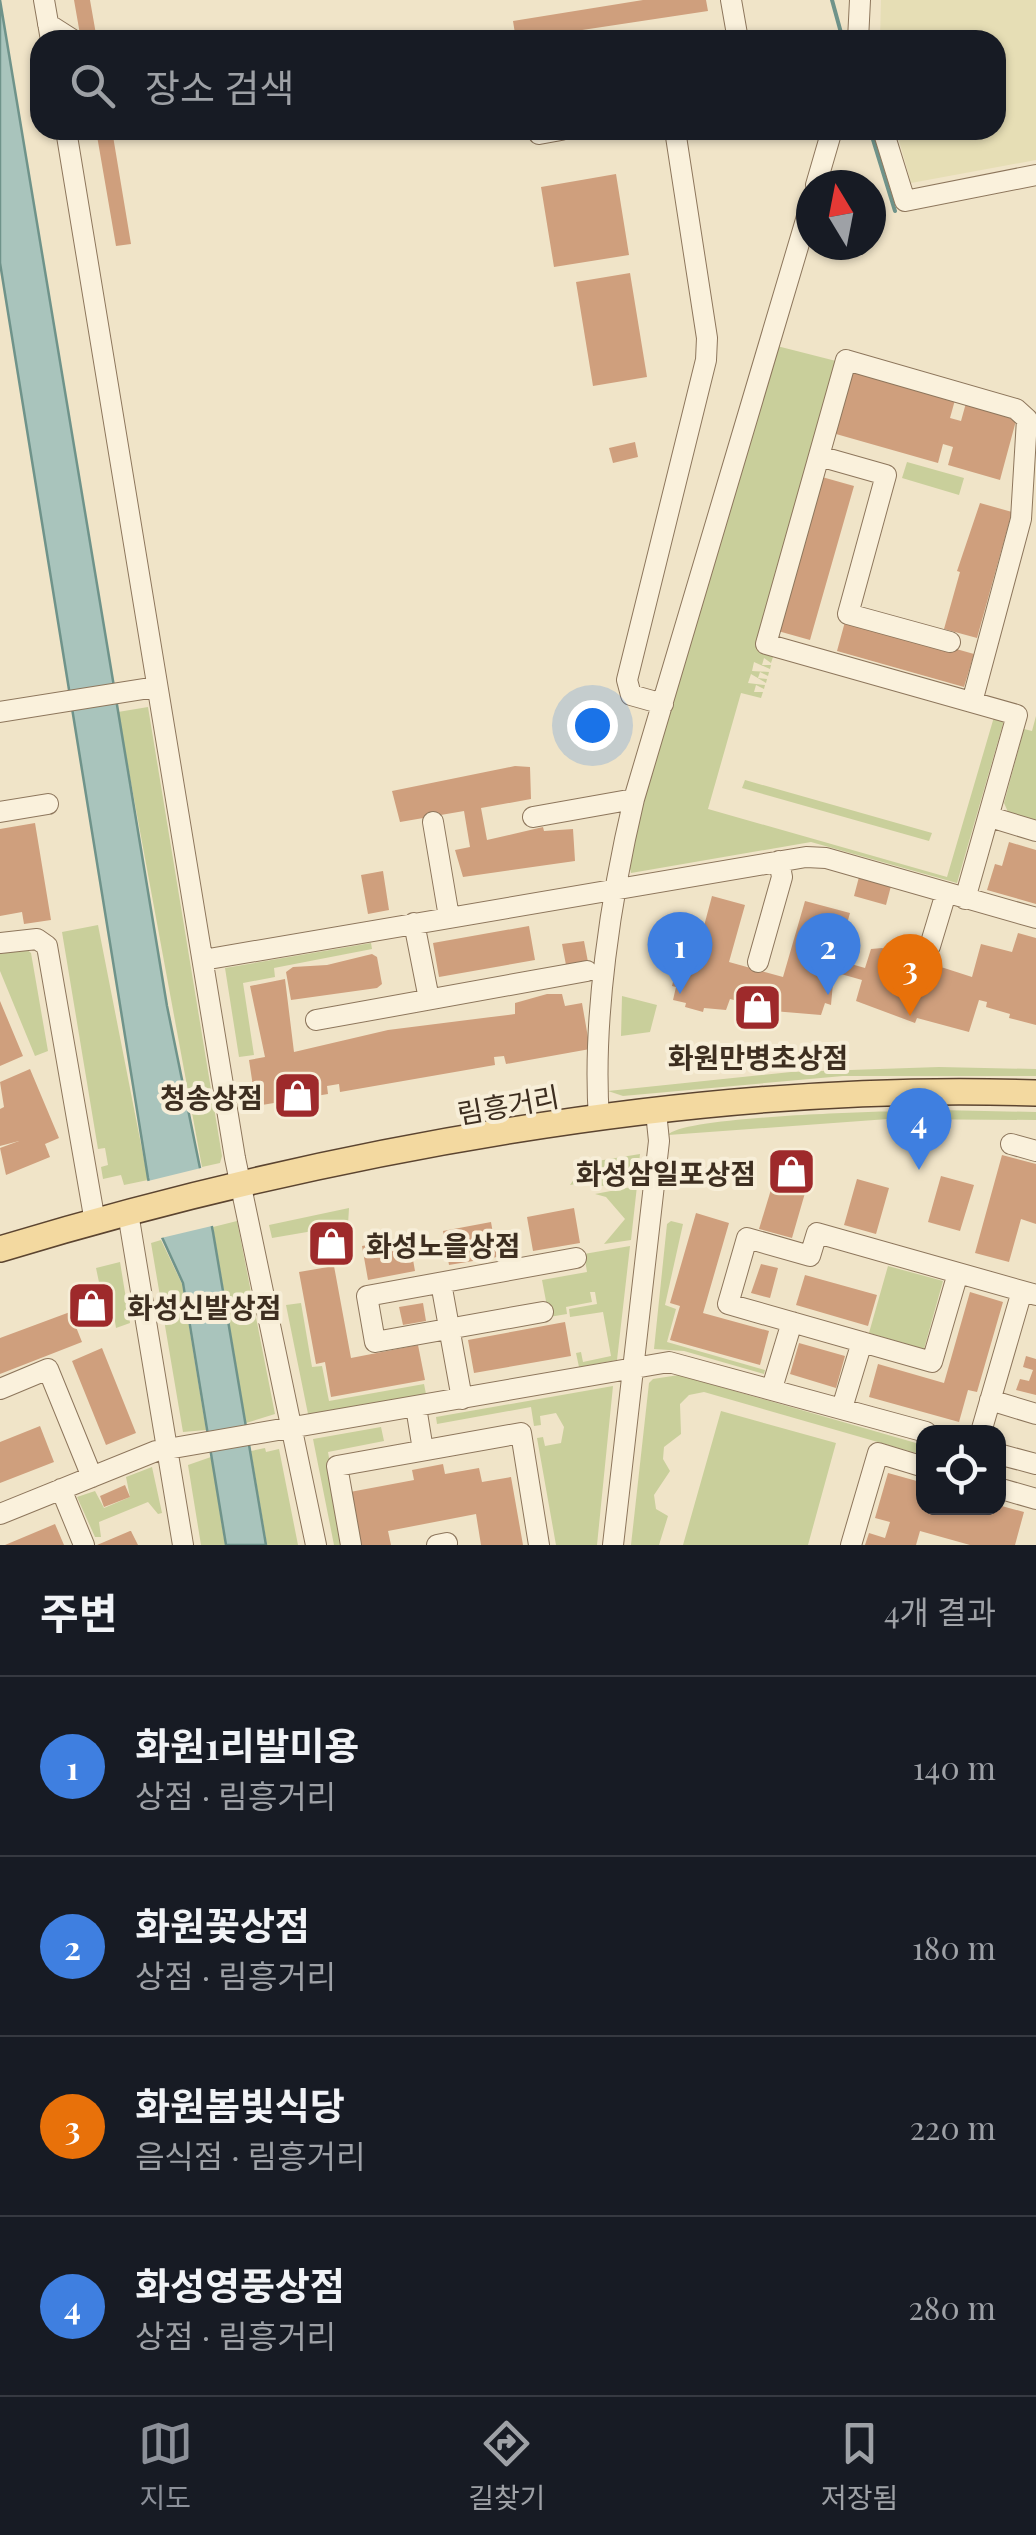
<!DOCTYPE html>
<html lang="ko">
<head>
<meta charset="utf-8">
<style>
  :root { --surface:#171b24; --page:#20242c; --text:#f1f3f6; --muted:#9ea1a6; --line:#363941; --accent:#8c9099 }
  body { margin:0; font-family:"Playfair Display","Noto Sans KR",serif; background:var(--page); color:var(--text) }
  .controls { position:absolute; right:30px; bottom:30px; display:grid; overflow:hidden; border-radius:20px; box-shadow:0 2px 8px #0004 }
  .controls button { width:90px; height:90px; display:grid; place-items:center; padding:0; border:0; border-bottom:2px solid var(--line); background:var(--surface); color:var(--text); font:50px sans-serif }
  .compass { position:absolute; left:796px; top:170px; width:90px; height:90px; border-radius:50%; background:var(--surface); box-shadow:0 2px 8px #0004; rotate:350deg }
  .you { position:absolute; left:592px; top:725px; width:35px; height:35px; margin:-25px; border:8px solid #fff; border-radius:50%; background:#1a73e8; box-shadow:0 0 0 15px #1a73e833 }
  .badge { display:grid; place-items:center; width:65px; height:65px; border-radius:50%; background:var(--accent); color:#fff; font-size:32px; font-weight:700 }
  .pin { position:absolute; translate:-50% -82px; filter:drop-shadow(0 2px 5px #0008) }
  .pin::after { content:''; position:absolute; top:52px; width:35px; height:30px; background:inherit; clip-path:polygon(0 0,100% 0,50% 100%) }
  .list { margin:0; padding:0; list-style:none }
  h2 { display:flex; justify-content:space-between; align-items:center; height:130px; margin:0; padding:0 40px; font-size:42px }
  h2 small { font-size:32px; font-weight:400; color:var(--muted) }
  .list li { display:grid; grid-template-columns:65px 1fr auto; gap:30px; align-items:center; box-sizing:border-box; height:180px; padding:0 40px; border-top:2px solid var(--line) }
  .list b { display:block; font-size:38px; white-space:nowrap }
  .list p { margin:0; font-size:32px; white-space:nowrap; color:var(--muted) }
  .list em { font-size:32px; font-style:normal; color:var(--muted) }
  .icon { flex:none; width:55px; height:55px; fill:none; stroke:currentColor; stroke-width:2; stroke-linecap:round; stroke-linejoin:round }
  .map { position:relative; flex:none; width:1036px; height:1545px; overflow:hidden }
  .search { position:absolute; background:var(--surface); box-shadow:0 2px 8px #0004; left:30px; right:30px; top:30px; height:110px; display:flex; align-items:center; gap:25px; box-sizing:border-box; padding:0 35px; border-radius:30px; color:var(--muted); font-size:38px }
  .sheet { height:850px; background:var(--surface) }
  nav { display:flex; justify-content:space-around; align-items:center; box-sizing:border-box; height:140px; border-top:2px solid var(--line); background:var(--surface); font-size:28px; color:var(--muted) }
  nav a { display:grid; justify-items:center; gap:5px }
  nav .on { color:var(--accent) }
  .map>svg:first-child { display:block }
  .farmland { fill:#e6deb5 }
  .green { fill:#c9cf9b }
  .water { fill:#a9c4bc; stroke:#6f938a; stroke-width:2.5 }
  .pier { fill:#f0e4c8 }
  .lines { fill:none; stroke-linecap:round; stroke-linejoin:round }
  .stream { stroke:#6f938a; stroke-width:4 }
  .building { fill:#cf9f7d }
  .minor-casing { stroke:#8d765c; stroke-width:22 }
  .major-casing { stroke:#5b4430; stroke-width:28 }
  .minor { stroke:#faf1dc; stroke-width:20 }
  .major { stroke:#f3d9a0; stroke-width:25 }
  .labels { text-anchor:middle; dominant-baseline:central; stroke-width:8; stroke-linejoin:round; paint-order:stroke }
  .poi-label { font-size:28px; font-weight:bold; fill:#3d2e20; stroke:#f7eed8; text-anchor:end }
  .street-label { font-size:28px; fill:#3d2e20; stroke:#f7eed8 }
</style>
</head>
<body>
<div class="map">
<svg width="1036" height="1545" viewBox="0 0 1036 1545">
  <rect width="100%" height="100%" fill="#f0e4c8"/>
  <!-- farmland -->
  <path class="farmland" d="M 881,0 L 1036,0 L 1036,160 L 911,183 L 896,130 L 996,130 L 996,40 L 880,40 Z"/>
  <!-- green -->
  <path class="green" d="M 777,346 L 836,361 L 755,645 L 775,651 L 771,663 L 764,658 L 762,665 L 771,665 L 770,669 L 754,662 L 752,671 L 769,672 L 768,676 L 760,672 L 758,678 L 767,679 L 766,683 L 751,674 L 748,683 L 765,685 L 764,689 L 756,685 L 754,692 L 763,692 L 761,698 L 741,693 L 708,809 L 947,877 L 994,717 L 1005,717 L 957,883 L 811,842 L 631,873 L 629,864 L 623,865 Z
    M 907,462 L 964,478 L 959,495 L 902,478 Z
    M 148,707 L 222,1156 L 220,1163 L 202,1167 L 118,712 Z
    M 1036,716 L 1036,820 L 1008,812 L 1004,803 L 1024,729 L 1032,731 Z
    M 745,780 L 932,833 L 929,841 L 742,788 Z
    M 98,925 L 148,1180 L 124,1185 L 121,1175 L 103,1179 L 101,1167 L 108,1165 L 105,1148 L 98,1149 L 62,932 Z
    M 371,943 L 372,949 L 274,968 L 275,977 L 243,983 L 254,1055 L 239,1057 L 225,968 Z
    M 26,949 L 31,953 L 48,1051 L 35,1056 L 0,971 L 0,954 Z
    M 622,996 L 657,1005 L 650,1032 L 621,1036 Z
    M 939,1067 L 1036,1069 L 1036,1076 L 843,1076 L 623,1096 L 608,1091 L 791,1072 Z
    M 939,1110 L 1036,1112 L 1036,1120 L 888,1119 L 668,1135 C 683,1115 902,1111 939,1110 Z
    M 640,1154 L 637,1181 L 594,1187 L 593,1181 L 570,1185 L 585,1163 Z
    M 637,1186 L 631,1240 L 604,1244 L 625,1219 L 606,1197 L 595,1194 Z
    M 349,1208 L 348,1225 L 272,1238 L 269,1225 Z
    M 237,1221 L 275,1414 L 246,1423 L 213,1227 Z
    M 671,1221 L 683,1224 L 665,1305 L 676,1309 L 667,1342 L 765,1370 L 764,1374 L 684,1351 L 654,1349 L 667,1224 Z
    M 161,1240 L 182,1284 L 206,1430 L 183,1432 L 151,1243 Z
    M 630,1246 L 617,1360 L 579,1367 L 576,1353 L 581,1352 L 583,1362 L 611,1356 L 603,1312 L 570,1317 L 569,1309 L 597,1304 L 595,1292 L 590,1292 L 592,1302 L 566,1307 L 567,1314 L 549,1317 L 542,1280 L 587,1272 L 584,1254 Z
    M 120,1262 L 130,1323 L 116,1328 L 111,1295 L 100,1287 L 96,1268 Z
    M 888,1266 L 943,1281 L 924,1349 L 869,1333 Z
    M 301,1303 L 312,1367 L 322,1366 L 329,1401 L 424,1384 L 426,1394 L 308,1414 L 286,1305 Z
    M 679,1375 L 923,1445 L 923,1455 L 704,1392 L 689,1395 L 680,1404 L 681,1434 L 664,1447 L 663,1459 L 670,1471 L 654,1495 L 656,1509 L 668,1516 L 659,1545 L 631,1545 L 649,1383 L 653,1379 Z
    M 613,1386 L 597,1545 L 556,1545 L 537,1438 L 543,1437 L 545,1446 L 561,1443 L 564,1427 L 556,1413 L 540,1416 L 541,1425 L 534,1426 L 531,1407 L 437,1424 L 436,1417 Z
    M 721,1411 L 836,1443 L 808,1545 L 683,1545 Z
    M 381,1427 L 384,1441 L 328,1452 L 344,1545 L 334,1545 L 313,1439 Z
    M 265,1448 L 266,1452 L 279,1449 L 298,1545 L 267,1545 L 251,1451 Z
    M 211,1457 L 225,1545 L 201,1545 L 188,1465 Z
    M 152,1467 L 162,1513 L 158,1514 L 148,1502 L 99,1522 L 101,1537 L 95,1537 L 77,1497 L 95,1491 L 104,1508 L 130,1497 L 126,1477 Z"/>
  <!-- water -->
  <path class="water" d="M 0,0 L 167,1006 L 213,1232 L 266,1545 L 226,1545 L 183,1283 L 161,1235 L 148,1178 L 0,263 Z"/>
  <!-- pier -->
  <path class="pier" d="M 205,1167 L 216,1225 L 157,1239 L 144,1182 Z"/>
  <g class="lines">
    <!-- stream -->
    <path class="stream" d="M 832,0 L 843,40
      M 870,130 L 895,211"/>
  </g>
  <!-- building -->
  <path class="building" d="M 74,0 L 90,0 L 97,40 L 81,40 Z
    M 643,0 L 706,0 L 708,11 L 516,40 L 513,21 Z
    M 96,130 L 112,130 L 131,244 L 116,246 Z
    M 616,174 L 629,255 L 554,267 L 541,187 Z
    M 630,273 L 647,377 L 593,386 L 576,282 Z
    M 853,372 L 955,400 L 950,418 L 961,421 L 966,403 L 1017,417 L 1000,480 L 948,465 L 953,447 L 943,444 L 938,463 L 836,434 Z
    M 635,442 L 638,457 L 613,463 L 609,448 Z
    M 822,477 L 854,486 L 810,640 L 778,631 Z
    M 980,503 L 1012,512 L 977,638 L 944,629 L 960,572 L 957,571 Z
    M 846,618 L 974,654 L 964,687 L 837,651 Z
    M 515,766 L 530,767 L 531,799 L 481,808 L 487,840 L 543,827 L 544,831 L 573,829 L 575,861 L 463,877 L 455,850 L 470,847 L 464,811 L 400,822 L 392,791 Z
    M 35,823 L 51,920 L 24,924 L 22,912 L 0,916 L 0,829 Z
    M 1009,842 L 1036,850 L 1036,904 L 987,890 L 995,864 L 1002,866 Z
    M 383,871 L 389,910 L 368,914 L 361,875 Z
    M 859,877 L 891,886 L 886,905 L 854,896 Z
    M 712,896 L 745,905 L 729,962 L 783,977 L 805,901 L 850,913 L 837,960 L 865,968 L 871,949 L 882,948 L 972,977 L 981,944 L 1012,952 L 1018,933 L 1036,938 L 1036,1025 L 1009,1018 L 1010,1014 L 986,1007 L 987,1002 L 979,1000 L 969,1032 L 917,1018 L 915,1023 L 856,1001 L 862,980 L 834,972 L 831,1005 L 825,1003 L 821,1015 L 773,1011 L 771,1017 L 743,1009 L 745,1003 L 730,999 L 726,1010 L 704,1008 L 703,1012 L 685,1007 L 686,1003 L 673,1000 L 676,987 L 672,986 L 678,962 L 693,967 Z
    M 529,926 L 535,960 L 439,977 L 433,943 Z
    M 584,941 L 588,962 L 566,965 L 562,944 Z
    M 372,954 L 377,957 L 382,984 L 377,988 L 291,1000 L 286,972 L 293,967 L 327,965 Z
    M 285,979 L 294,1052 L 388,1030 L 515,1014 L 515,1003 L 547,994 L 562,994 L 565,1006 L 582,1003 L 590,1049 L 506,1064 L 504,1056 L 494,1057 L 495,1065 L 340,1092 L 339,1084 L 327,1086 L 328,1094 L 256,1106 L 249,1060 L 265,1057 L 250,986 Z
    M 0,1001 L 23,1056 L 0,1066 Z
    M 30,1069 L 59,1138 L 45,1144 L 50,1157 L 6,1175 L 0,1148 L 19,1141 L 0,1146 L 0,1109 L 4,1107 L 0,1082 Z
    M 1002,1155 L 1036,1164 L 1036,1224 L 1021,1219 L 1009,1262 L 975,1253 Z
    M 941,1176 L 974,1185 L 960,1231 L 928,1222 Z
    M 857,1179 L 889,1188 L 876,1234 L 844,1225 Z
    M 773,1183 L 805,1193 L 792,1238 L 759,1229 Z
    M 574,1208 L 580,1243 L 533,1251 L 527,1217 Z
    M 696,1213 L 729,1223 L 703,1313 L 769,1331 L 760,1365 L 670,1340 L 680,1306 L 670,1303 Z
    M 491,1222 L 497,1257 L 449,1265 L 443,1231 Z
    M 409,1237 L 415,1271 L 368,1280 L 362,1246 Z
    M 761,1264 L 778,1268 L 770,1298 L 751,1293 Z
    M 334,1266 L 351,1358 L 418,1345 L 425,1380 L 331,1397 L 325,1362 L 316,1364 L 299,1272 Z
    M 805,1275 L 877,1295 L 868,1326 L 796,1305 Z
    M 970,1292 L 1003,1302 L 977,1392 L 968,1390 L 959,1422 L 869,1397 L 878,1364 L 944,1383 Z
    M 423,1303 L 426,1321 L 403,1325 L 399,1307 Z
    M 70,1312 L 82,1342 L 0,1374 L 0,1338 Z
    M 565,1322 L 571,1356 L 474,1373 L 468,1340 Z
    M 799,1343 L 845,1356 L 836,1388 L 790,1374 Z
    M 102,1348 L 136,1433 L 106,1445 L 72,1361 Z
    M 1026,1356 L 1036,1359 L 1036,1395 L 1016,1390 L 1020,1379 L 1029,1381 L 1033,1370 L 1023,1367 Z
    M 40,1426 L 54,1462 L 0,1483 L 0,1442 Z
    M 443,1464 L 445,1474 L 479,1468 L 482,1482 L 511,1477 L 523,1545 L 481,1545 L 476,1514 L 388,1531 L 391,1545 L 359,1545 L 350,1492 L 414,1480 L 412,1470 Z
    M 888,1473 L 924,1483 L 924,1508 L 998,1505 L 1024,1512 L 1015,1545 L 970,1545 L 920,1531 L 916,1545 L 865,1545 L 869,1533 L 885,1538 L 890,1522 L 875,1518 Z
    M 125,1485 L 130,1497 L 104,1507 L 100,1496 Z
    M 55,1524 L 64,1545 L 5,1545 Z
    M 131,1531 L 138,1545 L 97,1545 L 130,1531 Z"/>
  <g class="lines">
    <defs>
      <path id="minor" d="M 44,0 L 51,40
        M 731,0 L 738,40
        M 48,24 L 73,40
        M 858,40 L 860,0
        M 66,130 L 235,1158 L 316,1545
        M 883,130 L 905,201 L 1036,175
        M 539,134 L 561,130
        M 816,185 L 832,130
        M 819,456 L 886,475 L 848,614 L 950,642
        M 663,704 L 631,695 L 627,680 L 706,360 L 707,338 L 675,130
        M 0,712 L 156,687
        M 0,812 L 48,804
        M 533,817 L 634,799
        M 990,817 L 1036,831
        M 433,822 L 449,917
        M 965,899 L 1017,715 L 766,644 L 846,360 L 1016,409 L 1027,419 L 1021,519 L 972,702
        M 414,923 L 429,999
        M 0,943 L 37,939 L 47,946 L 95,1222
        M 930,946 L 946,893
        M 203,960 L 806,857 L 826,858 L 1036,918
        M 758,962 L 782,877 L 779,861
        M 316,1020 L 587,971
        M 599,1119 C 592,1019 611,896 634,799 L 811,203
        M 1011,1144 L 1036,1151
        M 128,1213 L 183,1545
        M 958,1273 L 932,1362 L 728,1304 L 747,1238 L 810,1256 L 817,1233 L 1036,1295
        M 441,1283 L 462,1399
        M 543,1312 L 375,1342 L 367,1296 L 576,1258
        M 772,1388 L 792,1322
        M 0,1389 L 48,1369 L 92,1477
        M 990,1400 L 1036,1414
        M 416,1407 L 423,1450
        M 842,1408 L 862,1342
        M 981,1432 L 1022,1291
        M 998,1454 L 1036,1464
        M 998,1488 L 1036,1499
        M 61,1489 L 84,1545
        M 0,1514 L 156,1451 L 669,1362 L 926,1432
        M 351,1545 L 337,1466 L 521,1433 L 539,1545
        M 437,1545 L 447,1543
        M 613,1545 L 659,1141 L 656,1112
        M 851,1545 L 878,1453 L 924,1467"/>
      <path id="major" d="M 0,1249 C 321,1152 700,1081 1036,1093"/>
    </defs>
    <!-- minor casing -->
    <use href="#minor" class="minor-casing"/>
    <!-- major casing -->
    <use href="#major" class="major-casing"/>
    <!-- minor -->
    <use href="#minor" class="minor"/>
    <!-- major -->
    <use href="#major" class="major"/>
  </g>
  <!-- icons -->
  <defs>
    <symbol id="shop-square" viewBox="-11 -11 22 22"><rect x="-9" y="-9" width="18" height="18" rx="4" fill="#9e2a2b" stroke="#f7eed8"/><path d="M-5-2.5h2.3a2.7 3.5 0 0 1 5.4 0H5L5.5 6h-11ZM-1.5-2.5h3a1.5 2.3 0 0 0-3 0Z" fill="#fff"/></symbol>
  </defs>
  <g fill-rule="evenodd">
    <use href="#shop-square" x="730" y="980" width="55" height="55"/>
    <use href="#shop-square" x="270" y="1068" width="55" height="55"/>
    <use href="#shop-square" x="764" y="1144" width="55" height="55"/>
    <use href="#shop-square" x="304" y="1216" width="55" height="55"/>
    <use href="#shop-square" x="64" y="1278" width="55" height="55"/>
  </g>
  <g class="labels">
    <!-- poi labels -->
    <g class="poi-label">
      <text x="758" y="1056" text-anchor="middle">화원만병초상점</text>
      <text x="263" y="1096">청송상점</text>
      <text x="756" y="1172">화성삼일포상점</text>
      <text x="366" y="1244" text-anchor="start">화성노을상점</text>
      <text x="127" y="1306" text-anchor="start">화성신발상점</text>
    </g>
    <!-- street labels -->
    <g class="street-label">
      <text transform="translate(508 1104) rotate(-10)">림흥거리</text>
    </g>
  </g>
</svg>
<div class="controls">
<button><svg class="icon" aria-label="locate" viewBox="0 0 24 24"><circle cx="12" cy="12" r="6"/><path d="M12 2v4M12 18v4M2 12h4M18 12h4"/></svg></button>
</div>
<svg class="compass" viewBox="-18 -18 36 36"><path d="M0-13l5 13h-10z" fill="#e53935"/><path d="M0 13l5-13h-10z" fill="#9ea1a6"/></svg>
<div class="you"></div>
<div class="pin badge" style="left:680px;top:994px;background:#3f7fe0">1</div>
<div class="pin badge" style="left:828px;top:995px;background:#3f7fe0">2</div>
<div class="pin badge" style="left:910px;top:1016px;background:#e8710a">3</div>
<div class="pin badge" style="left:919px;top:1170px;background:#3f7fe0">4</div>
<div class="search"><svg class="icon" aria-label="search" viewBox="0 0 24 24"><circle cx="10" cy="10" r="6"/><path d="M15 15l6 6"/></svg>장소 검색</div>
</div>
<section class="sheet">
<h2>주변<small>4개 결과</small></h2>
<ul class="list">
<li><span class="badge" style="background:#3f7fe0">1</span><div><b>화원1리발미용</b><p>상점 · 림흥거리</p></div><em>140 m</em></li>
<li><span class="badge" style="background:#3f7fe0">2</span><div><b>화원꽃상점</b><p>상점 · 림흥거리</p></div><em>180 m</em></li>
<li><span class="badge" style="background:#e8710a">3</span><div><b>화원봄빛식당</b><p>음식점 · 림흥거리</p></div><em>220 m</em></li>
<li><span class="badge" style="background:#3f7fe0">4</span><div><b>화성영풍상점</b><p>상점 · 림흥거리</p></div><em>280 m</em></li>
</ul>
</section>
<nav>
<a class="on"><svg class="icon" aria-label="map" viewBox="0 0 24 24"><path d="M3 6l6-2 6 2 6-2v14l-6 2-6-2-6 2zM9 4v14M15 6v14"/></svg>지도</a>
<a><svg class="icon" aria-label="directions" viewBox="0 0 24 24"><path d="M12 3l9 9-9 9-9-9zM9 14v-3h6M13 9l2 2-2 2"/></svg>길찾기</a>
<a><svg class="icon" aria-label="saved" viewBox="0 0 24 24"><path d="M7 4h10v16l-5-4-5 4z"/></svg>저장됨</a>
</nav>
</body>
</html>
